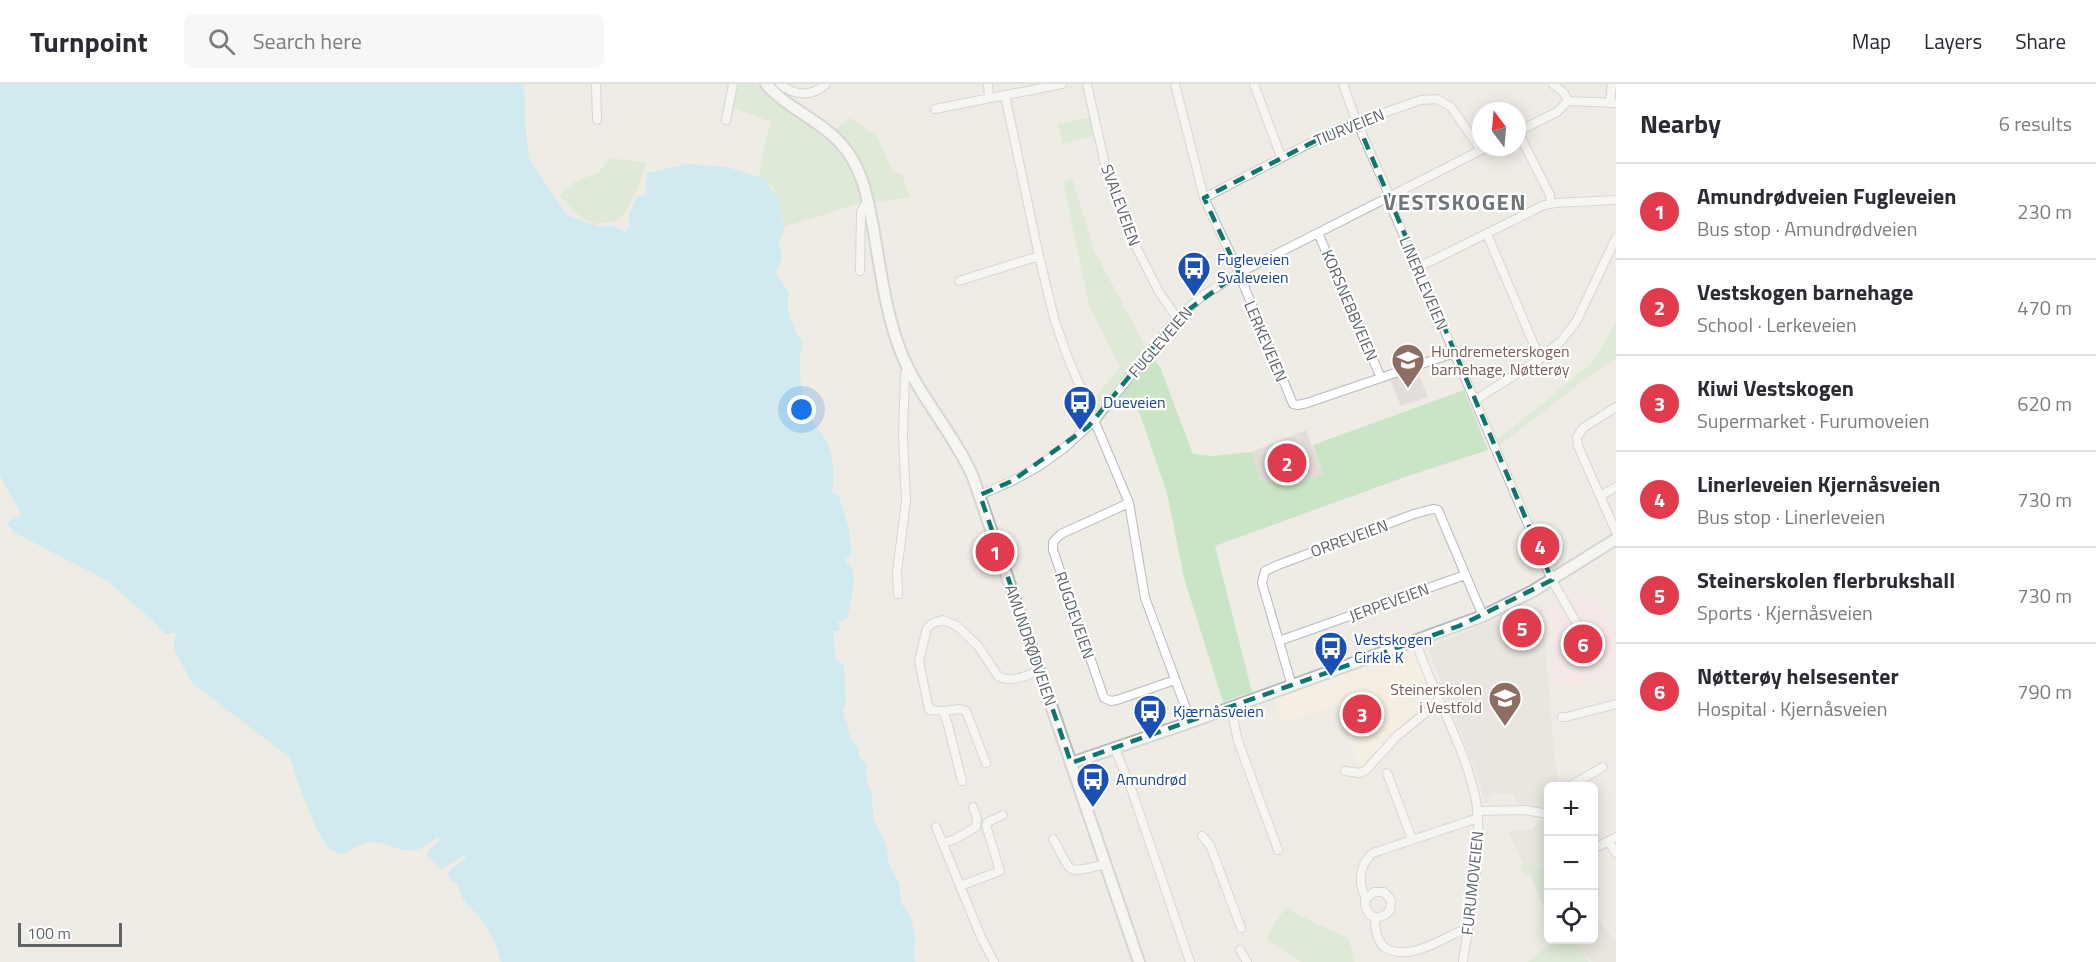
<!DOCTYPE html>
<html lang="en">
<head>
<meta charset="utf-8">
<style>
  :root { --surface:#fff; --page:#f7f7f7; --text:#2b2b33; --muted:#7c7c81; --line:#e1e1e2; --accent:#e03c4d }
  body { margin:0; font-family:"Titillium Web",sans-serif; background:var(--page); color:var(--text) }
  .controls { position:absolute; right:18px; bottom:18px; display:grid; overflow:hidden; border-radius:9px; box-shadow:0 3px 15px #0003 }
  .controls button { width:54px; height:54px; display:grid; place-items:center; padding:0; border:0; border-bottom:2px solid var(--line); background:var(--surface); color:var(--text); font:30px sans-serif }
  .compass { position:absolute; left:1472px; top:18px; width:54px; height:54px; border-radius:50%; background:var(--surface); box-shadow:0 3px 15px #0003; rotate:344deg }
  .scale { position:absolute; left:18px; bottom:15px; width:104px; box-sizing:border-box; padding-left:6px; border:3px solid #5e6366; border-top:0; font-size:16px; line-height:21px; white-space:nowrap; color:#5e6366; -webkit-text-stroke:4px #fff; paint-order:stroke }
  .you { position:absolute; left:802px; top:326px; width:21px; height:21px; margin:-15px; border:4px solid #fff; border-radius:50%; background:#1a73e8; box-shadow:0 0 0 9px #1a73e833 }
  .badge { display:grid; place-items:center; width:39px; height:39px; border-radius:50%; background:var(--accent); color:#fff; font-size:20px; font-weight:700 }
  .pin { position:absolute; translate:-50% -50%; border:3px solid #fff; box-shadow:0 2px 6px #0006 }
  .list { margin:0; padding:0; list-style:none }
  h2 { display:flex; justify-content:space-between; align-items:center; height:78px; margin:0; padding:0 24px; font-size:26px }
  h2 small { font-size:20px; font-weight:400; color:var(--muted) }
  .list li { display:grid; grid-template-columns:39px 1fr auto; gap:18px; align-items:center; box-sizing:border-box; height:96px; padding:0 24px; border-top:2px solid var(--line) }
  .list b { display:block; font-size:22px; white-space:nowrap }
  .list p { margin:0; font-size:20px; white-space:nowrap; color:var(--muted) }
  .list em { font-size:20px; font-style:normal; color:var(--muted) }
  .icon { flex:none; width:33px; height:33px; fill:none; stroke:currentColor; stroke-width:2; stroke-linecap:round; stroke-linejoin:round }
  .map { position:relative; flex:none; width:1616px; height:878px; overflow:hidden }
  header { display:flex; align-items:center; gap:36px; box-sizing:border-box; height:84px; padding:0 30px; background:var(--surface); border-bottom:2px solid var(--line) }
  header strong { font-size:28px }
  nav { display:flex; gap:33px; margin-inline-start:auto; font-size:21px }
  .search { width:420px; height:54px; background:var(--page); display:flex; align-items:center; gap:15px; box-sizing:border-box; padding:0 21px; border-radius:9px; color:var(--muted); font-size:22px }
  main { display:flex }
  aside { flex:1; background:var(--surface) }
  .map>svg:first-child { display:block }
  .commercial { fill:#fcf0df }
  .education { fill:#e2ddd8 }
  .medical { fill:#fae4e6 }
  .green { fill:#cae5c5 }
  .water { fill:#abe6fa }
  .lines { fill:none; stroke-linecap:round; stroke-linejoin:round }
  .minor-casing { stroke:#b7b9bc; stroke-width:10 }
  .secondary-casing { stroke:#b5babd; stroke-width:14 }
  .minor { stroke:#fff; stroke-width:8 }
  .secondary { stroke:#fff; stroke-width:10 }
  .marked { fill:none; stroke:#0f766e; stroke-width:4.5; stroke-dasharray:12 8; stroke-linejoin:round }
  .labels { text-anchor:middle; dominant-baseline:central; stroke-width:4.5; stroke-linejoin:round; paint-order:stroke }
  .street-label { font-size:16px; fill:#5e6366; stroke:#fff }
  .transit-label { font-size:16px; fill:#164399; stroke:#fff; text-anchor:start }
  .education-label { font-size:16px; fill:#785e54; stroke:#fff; text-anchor:start }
  .district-label { font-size:22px; font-weight:bold; letter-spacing:1.5px; fill:#6f7578; stroke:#fff }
</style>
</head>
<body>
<header>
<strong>Turnpoint</strong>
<div class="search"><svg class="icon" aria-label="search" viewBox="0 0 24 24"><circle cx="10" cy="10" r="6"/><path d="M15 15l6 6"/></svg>Search here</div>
<nav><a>Map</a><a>Layers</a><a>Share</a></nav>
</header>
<main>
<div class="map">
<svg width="1616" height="878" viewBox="0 0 1616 878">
  <rect width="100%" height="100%" fill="#efece6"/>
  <!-- commercial -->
  <path class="commercial" d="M 1416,565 L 1435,618 L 1363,691 L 1336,621 L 1284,639 L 1274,615 Z"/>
  <!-- education -->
  <path class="education" d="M 1417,287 L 1428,313 L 1401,322 L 1390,296 Z
    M 1306,346 L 1323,390 L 1285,404 L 1281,398 L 1261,398 L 1251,368 Z
    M 1542,523 L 1555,678 L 1559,702 L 1548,702 L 1547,725 L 1518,720 L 1513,710 L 1489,711 L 1489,720 L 1485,719 L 1477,691 L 1427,563 L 1524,525 Z
    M 1543,735 L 1548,739 L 1548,781 L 1535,782 L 1523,780 L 1508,747 L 1531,745 Z
    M 1595,834 L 1616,857 L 1616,878 L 1591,878 L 1574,856 L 1594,856 L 1594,835 Z"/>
  <!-- medical -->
  <path class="medical" d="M 1576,506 L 1607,525 L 1616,545 L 1616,584 L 1595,595 L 1573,601 L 1555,600 L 1550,569 L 1550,552 L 1546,524 Z"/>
  <!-- green -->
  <path class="green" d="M 738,0 L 761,0 C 788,35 837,47 856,90 C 860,98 861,109 863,118 L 784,143 C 782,126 779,100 759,93 L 766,53 L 772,38 L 732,24 Z
    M 1091,33 L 1095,52 L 1062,60 L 1058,40 Z
    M 850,34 L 878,53 L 892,88 L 902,90 L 910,114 L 873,118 L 865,86 L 856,67 L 835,46 Z
    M 610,74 L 646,79 L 637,106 L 625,129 L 615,137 L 598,140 L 582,135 L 559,111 L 576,97 L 598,89 Z
    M 1072,94 L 1095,168 L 1145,262 L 1160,283 L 1193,370 L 1213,372 L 1251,368 L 1261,398 L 1281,398 L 1285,404 L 1323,390 L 1313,361 L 1464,306 L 1488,366 L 1408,392 L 1215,462 L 1252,608 L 1223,618 L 1184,494 L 1167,409 L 1136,319 L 1112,325 L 1101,338 L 1091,318 L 1120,283 L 1089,221 L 1063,97 Z
    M 1616,239 L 1616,275 L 1588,293 L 1499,362 L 1496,357 L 1593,278 Z
    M 1523,780 L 1535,782 L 1548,781 L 1548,835 L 1532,794 L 1520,786 Z
    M 1285,824 L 1349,855 L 1355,878 L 1301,878 L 1266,854 Z
    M 1553,856 L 1574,856 L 1589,878 L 1528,878 Z"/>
  <!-- water -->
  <path class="water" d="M 0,0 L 525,0 L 523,3 L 525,11 L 525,37 L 529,74 L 555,114 L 568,132 L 601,143 L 612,141 L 625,148 L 630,143 L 628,133 L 636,114 L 645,110 L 647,89 L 687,80 L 728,83 L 764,95 L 780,116 L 784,146 L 779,158 L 782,174 L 776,189 L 789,209 C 784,225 794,246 803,259 C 796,275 801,308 807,325 C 812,339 825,352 830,366 C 834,379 834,396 832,409 L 839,412 L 848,441 L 852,469 L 845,476 C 847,479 850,481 852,484 C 857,495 850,523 847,535 L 838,538 L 840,547 L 833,547 L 836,576 L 844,581 L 846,620 L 843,627 L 851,655 L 858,663 L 859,673 L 866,679 L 867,700 L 871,706 L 874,736 L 886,760 L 889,780 L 900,801 L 901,819 L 911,833 L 916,856 L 913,869 L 915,878 L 501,878 C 498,863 488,843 478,831 C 467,820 461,817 458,800 L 451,797 L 447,790 L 453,783 L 466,775 L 464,771 L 442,785 L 427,771 L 429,766 L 440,756 L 439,754 L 437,753 C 408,777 405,763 374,758 C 364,757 352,765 343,770 C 339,769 334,768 330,765 C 319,756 301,708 296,693 C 292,683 295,681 288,672 L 193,600 L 175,568 L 174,556 L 177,549 L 165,550 L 153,537 L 106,496 L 15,449 L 6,439 L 21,430 L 0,392 Z"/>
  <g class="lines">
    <defs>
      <path id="minor" d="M 596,0 L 597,36
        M 780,0 C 794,12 812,13 826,0
        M 988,0 L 989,14
        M 1087,0 L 1106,85 L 1124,139 L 1159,208 L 1177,234
        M 1175,0 L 1204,114 L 1232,173 L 1293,320 L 1298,321 L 1307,319 L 1454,269
        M 1254,0 L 1281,73
        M 1343,0 L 1356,36 L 1387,106 L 1394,129 L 1552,496 L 1577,540
        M 1553,0 L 1564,9 L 1568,17 L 1616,19
        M 1005,11 L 1039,172 L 1054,234 L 1066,269 L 1129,419 L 1145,514 L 1191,638
        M 1610,19 L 1612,0
        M 935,25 L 1062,0
        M 726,36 L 733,0
        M 1517,48 L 1557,28 L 1568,17
        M 1518,48 L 1550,111 L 1551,120
        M 1204,114 L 1337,45 L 1421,16 L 1437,15 L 1451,23 L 1481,66
        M 1318,149 L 1381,294
        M 1487,150 L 1540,275
        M 1417,184 L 1544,121 L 1555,119 L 1616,116
        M 860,187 L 861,128 L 864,122 L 868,120
        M 959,197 L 1039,172
        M 1475,316 L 1540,275 L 1561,257 L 1576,238 L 1616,154
        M 1616,323 L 1583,344 L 1577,353 L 1578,362 L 1616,448
        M 980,411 L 1012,397 L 1038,383 L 1063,365 L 1095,336 L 1177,234 L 1201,213 L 1239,189 L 1487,63
        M 1600,412 L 1616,403
        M 1129,419 L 1061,450 L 1053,458 L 1053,466 L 1104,614 L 1111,617 L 1117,616 L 1175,596
        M 898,510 L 897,488 L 906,417 L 903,352 L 905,289 L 908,284
        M 1279,557 L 1465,491
        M 1416,558 C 1433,610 1466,664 1476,717 C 1484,768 1470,827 1463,878
        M 1292,602 L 1262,499 L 1265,487 L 1278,481 L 1414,430 L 1433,425 L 1438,426 L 1483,532
        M 1231,624 L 1238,657 L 1278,766
        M 943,627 L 948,641 L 962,697
        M 1562,633 L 1566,633 L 1616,620
        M 1115,665 L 1132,707 L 1190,878
        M 986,679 L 966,627 L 960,625 L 943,627 L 929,626 L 919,577 L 927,544 L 933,539 L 943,536 L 957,542 L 978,562 L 998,592 C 1011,600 1026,591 1040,587
        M 1345,687 L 1359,689 L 1366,686 L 1397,652 L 1439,618
        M 1387,689 L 1412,755
        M 1570,702 L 1603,683
        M 1477,727 L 1525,726 L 1548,730
        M 936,743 L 981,853 L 994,878
        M 1202,752 L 1210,761 L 1241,844
        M 1053,755 C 1074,791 1064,790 1106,780
        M 1609,758 L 1616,769
        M 944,759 L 955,755 L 976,743 L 977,734 L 973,723
        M 1594,762 L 1599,762 L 1616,753
        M 960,802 L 1000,787 L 986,741 L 988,738 L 1003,731
        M 1366,815 L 1374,808 L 1384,808 L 1391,816 L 1390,826 C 1384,834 1372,837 1367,826 C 1364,822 1366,817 1365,813 C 1358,797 1359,781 1373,769 L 1478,734
        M 1375,833 C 1375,845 1376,855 1385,864 C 1410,878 1443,854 1467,844
        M 1240,866 L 1247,878"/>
      <path id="secondary" d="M 766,0 C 790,28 828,38 849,70 C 864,92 868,117 873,143 C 880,182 885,225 899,263 C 916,310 953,347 973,393 L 1139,878
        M 1071,679 L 1191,638 L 1483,532 L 1533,507 L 1616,455"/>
    </defs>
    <!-- minor casing -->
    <use href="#minor" class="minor-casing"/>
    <!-- secondary casing -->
    <use href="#secondary" class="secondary-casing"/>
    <!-- minor -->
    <use href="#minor" class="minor"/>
    <!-- secondary -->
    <use href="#secondary" class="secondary"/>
  </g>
  <!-- marked area -->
  <path d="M0 0H1616V878H0ZM 1356,36 L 1552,496 L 1459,542 L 1071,679 L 980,411 L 1012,397 L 1088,343 L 1177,234 L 1239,189 L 1204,114 Z" fill="#efece6" fill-opacity=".55" fill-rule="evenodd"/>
  <path class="marked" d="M 1356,36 L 1552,496 L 1459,542 L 1071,679 L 980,411 L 1012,397 L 1088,343 L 1177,234 L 1239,189 L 1204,114 Z"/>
  <!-- icons -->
  <defs>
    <symbol id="bus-pin" viewBox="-11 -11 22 30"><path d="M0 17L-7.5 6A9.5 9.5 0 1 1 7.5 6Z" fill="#1a4fb4" stroke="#fff"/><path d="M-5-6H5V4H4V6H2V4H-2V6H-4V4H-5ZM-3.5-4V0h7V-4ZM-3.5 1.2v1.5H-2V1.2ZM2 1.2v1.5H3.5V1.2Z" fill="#fff"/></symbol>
    <symbol id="school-pin" viewBox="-11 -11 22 30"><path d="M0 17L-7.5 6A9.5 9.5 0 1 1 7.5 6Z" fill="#8d6e63" stroke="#fff"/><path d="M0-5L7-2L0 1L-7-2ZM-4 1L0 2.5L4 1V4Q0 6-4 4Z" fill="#fff"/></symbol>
  </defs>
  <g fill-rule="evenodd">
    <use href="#bus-pin" x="1175" y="165" width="38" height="52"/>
    <use href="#school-pin" x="1389" y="257" width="38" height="52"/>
    <use href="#bus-pin" x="1061" y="299" width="38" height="52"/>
    <use href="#bus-pin" x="1312" y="545" width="38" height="52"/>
    <use href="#school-pin" x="1486" y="595" width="38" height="52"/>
    <use href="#bus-pin" x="1131" y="608" width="38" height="52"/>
    <use href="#bus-pin" x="1074" y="676" width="38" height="52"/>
  </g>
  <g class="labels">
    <!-- street labels -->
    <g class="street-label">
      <text transform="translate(1349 43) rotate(-22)">TIURVEIEN</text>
      <text transform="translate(1121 121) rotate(70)">SVALEVEIEN</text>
      <text transform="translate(1424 199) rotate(67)">LINERLEVEIEN</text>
      <text transform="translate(1350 221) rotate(67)">KORSNEBBVEIEN</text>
      <text transform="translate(1266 257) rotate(67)">LERKEVEIEN</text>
      <text transform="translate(1160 258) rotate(-49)">FUGLEVEIEN</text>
      <text transform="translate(1349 454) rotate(-20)">ORREVEIEN</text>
      <text transform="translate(1389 518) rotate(-20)">JERPEVEIEN</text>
      <text transform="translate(1075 531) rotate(71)">RUGDEVEIEN</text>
      <text transform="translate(1031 561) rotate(71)">AMUNDRØDVEIEN</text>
      <text transform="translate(1472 799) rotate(-84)">FURUMOVEIEN</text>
    </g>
    <!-- transit labels -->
    <g class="transit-label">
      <text x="1217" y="175">Fugleveien<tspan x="1217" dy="18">Svaleveien</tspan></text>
      <text x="1103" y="318">Dueveien</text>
      <text x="1354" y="555">Vestskogen<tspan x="1354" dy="18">Cirkle K</tspan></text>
      <text x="1173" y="627">Kjærnåsveien</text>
      <text x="1116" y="695">Amundrød</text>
    </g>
    <!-- education labels -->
    <g class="education-label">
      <text x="1431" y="267">Hundremeterskogen<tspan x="1431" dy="18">barnehage, Nøtterøy</tspan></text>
      <text x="1482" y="605" text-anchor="end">Steinerskolen<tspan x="1482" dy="18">i Vestfold</tspan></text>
    </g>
    <!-- district labels -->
    <g class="district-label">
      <text x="1455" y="118">VESTSKOGEN</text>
    </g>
  </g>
</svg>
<div class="controls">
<button>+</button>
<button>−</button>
<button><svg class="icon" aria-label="locate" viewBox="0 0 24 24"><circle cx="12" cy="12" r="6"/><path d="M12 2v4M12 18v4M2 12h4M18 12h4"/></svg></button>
</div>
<svg class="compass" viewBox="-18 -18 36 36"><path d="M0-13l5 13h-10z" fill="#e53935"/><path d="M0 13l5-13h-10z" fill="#7c7c81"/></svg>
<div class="scale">100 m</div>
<div class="you"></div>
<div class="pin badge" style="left:995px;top:468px">1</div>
<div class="pin badge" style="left:1287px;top:379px">2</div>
<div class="pin badge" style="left:1362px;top:630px">3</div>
<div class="pin badge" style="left:1540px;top:462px">4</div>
<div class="pin badge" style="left:1522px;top:544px">5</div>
<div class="pin badge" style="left:1583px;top:560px">6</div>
</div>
<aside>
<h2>Nearby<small>6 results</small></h2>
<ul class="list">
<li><span class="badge">1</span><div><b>Amundrødveien Fugleveien</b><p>Bus stop · Amundrødveien</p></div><em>230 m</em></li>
<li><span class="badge">2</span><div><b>Vestskogen barnehage</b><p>School · Lerkeveien</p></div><em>470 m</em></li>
<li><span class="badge">3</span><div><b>Kiwi Vestskogen</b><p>Supermarket · Furumoveien</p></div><em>620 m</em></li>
<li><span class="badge">4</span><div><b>Linerleveien Kjernåsveien</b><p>Bus stop · Linerleveien</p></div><em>730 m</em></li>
<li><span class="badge">5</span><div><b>Steinerskolen flerbrukshall</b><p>Sports · Kjernåsveien</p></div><em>730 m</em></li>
<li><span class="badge">6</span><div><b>Nøtterøy helsesenter</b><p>Hospital · Kjernåsveien</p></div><em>790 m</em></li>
</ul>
</aside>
</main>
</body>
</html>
